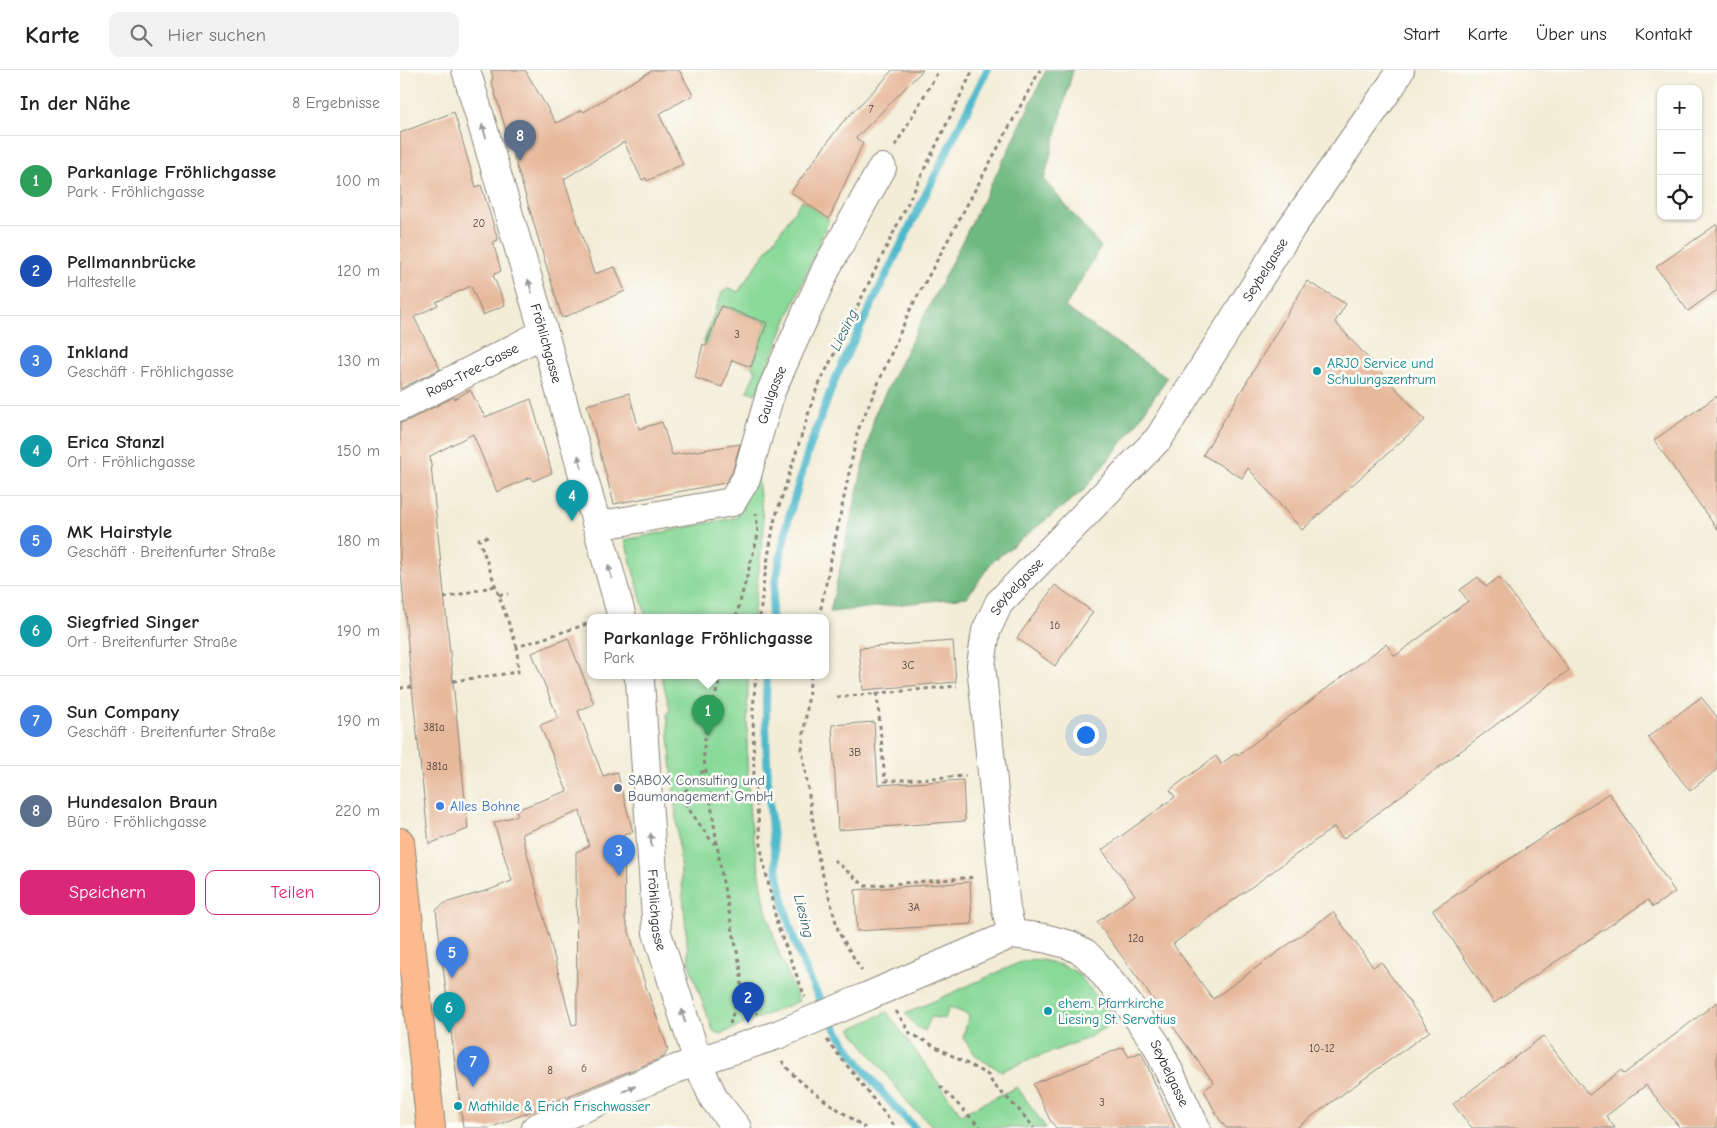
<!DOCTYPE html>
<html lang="de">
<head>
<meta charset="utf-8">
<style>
  :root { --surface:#fff; --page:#f2f2f2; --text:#222; --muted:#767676; --line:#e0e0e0; --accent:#db2777 }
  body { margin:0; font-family:"Comic Neue",sans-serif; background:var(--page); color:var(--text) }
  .controls { position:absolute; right:15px; top:15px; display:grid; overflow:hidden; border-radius:10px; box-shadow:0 1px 4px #0004 }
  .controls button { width:45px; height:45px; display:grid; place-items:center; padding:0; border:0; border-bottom:1px solid var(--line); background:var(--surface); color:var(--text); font:25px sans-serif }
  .you { position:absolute; left:685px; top:664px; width:18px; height:18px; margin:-12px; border:4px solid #fff; border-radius:50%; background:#1a73e8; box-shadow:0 0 0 8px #1a73e833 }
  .badge { display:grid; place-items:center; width:32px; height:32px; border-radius:50%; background:var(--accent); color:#fff; font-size:16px; font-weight:700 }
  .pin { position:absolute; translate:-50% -41px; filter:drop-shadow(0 1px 2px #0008) }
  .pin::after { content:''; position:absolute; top:26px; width:18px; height:15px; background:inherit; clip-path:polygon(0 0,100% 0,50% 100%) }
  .popup { position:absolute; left:187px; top:544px; width:242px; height:65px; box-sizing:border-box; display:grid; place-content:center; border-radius:10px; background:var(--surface); filter:drop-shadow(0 1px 4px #0005); font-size:16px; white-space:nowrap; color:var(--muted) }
  .popup b { font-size:19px; color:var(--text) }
  .popup::after { content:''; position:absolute; left:50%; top:100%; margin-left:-10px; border:10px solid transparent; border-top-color:var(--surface) }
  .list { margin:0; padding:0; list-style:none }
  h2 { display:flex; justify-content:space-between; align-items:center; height:65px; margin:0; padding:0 20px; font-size:21px }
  h2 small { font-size:16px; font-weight:400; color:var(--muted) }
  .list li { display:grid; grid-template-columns:32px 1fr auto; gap:15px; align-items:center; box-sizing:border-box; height:90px; padding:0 20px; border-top:1px solid var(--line) }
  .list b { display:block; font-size:19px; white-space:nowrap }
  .list p { margin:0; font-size:16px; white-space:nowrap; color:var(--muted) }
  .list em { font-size:16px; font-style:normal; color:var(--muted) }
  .actions { display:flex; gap:10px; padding:15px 20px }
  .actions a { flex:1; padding:11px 0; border:1px solid var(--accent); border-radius:10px; text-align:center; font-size:18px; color:var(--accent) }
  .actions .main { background:var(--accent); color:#fff }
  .icon { flex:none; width:28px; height:28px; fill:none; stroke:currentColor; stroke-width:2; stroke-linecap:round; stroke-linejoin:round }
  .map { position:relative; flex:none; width:1317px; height:1058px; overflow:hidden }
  header { display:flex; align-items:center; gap:30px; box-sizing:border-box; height:70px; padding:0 25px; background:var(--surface); border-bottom:1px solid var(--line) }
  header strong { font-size:24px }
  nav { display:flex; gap:28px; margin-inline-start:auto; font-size:18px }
  .search { width:350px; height:45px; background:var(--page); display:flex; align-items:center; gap:12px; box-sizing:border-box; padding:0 18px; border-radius:10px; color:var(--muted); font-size:19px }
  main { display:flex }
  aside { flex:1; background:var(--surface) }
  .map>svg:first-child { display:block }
  .green { fill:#89d998; stroke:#527a5a }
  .forest { fill:#6eb980; stroke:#456a4e }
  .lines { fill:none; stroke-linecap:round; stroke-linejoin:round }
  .stream { stroke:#4fb9cc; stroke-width:8 }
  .building { fill:#e7b99c; fill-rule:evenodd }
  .minor-casing { stroke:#88847a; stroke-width:30 }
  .major-casing { stroke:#88847a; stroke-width:30 }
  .path { stroke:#88847a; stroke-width:3; stroke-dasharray:4 4; stroke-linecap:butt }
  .minor { stroke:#fff; stroke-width:28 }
  .major { stroke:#fcba8e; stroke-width:28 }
  .minor-bridge-casing { stroke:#88847a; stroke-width:30; stroke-linecap:butt }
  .minor-bridge { stroke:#fff; stroke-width:28 }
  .oneway { fill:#999 }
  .culture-dot { fill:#0f9aa8; stroke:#fdfcf7; stroke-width:2 }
  .service-dot { fill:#5c6f8a; stroke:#fdfcf7; stroke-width:2 }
  .shop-dot { fill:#3f7fe0; stroke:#fdfcf7; stroke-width:2 }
  .labels { text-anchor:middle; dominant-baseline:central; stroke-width:5; stroke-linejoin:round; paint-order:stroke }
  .number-label { font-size:11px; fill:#4f433c }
  .street-label { font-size:14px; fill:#1c1c1c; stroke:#fdfcf7 }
  .culture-label { font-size:14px; fill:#0d838f; stroke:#fdfcf7; text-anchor:start }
  .service-label { font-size:14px; fill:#4e5e75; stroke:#fdfcf7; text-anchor:start }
  .shop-label { font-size:14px; fill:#366cbe; stroke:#fdfcf7; text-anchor:start }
  .water-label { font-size:15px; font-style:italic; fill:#33636b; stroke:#fdfcf7 }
</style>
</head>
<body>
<header>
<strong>Karte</strong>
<div class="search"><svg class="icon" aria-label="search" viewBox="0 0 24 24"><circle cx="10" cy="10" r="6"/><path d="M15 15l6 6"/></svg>Hier suchen</div>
<nav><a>Start</a><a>Karte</a><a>Über uns</a><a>Kontakt</a></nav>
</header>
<main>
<aside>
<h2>In der Nähe<small>8 Ergebnisse</small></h2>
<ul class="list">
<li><span class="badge" style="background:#2e9e5b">1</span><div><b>Parkanlage Fröhlichgasse</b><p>Park · Fröhlichgasse</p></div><em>100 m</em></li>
<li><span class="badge" style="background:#1a4fb4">2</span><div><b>Pellmannbrücke</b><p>Haltestelle</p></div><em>120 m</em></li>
<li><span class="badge" style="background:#3f7fe0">3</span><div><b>Inkland</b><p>Geschäft · Fröhlichgasse</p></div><em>130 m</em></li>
<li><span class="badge" style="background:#0f9aa8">4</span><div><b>Erica Stanzl</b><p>Ort · Fröhlichgasse</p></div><em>150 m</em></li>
<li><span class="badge" style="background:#3f7fe0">5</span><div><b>MK Hairstyle</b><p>Geschäft · Breitenfurter Straße</p></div><em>180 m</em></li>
<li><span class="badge" style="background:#0f9aa8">6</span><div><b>Siegfried Singer</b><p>Ort · Breitenfurter Straße</p></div><em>190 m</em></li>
<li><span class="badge" style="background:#3f7fe0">7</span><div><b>Sun Company</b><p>Geschäft · Breitenfurter Straße</p></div><em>190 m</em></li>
<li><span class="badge" style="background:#5c6f8a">8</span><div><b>Hundesalon Braun</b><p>Büro · Fröhlichgasse</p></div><em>220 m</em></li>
</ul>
<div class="actions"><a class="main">Speichern</a><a>Teilen</a></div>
</aside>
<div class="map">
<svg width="1317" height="1058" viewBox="0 0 1317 1058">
  <rect width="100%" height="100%" fill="#fdfcf7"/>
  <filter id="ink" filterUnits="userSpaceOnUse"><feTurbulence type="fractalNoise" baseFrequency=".02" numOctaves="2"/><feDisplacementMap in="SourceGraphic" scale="10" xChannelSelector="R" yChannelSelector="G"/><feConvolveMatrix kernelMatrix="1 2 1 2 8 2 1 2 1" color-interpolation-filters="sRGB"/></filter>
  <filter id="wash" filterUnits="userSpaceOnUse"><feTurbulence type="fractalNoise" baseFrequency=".0096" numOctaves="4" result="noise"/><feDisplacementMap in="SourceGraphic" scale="20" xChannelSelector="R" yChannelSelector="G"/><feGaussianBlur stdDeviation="1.12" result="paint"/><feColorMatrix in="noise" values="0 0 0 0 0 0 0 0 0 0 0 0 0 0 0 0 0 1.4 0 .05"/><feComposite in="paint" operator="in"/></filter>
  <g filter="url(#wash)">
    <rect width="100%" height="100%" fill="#f3edd7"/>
    <!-- green -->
    <path class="green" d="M 402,130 L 429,149 L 356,324 L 347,321 L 356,300 L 351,297 L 367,252 L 321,236 L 306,276 L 303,274 L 322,222 L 330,218 L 338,222 Z
      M 357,401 L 364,458 L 353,547 L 246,547 L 225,470 L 338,447 L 337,441 Z
      M 261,605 L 348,605 L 347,689 L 350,747 L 366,839 L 377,878 L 399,931 L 321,964 L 314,962 L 312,958 L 289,894 L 267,644 L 270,639 Z
      M 642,890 L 664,896 L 676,902 L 717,950 L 688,968 L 601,1001 L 577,987 L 563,968 L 569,945 L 549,937 L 545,949 L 531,947 L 525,961 L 517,957 L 505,944 L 623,891 Z
      M 487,942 L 561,1044 L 617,1017 L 646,1058 L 535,1058 L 512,1038 L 451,959 Z"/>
    <!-- forest -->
    <path class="forest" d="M 646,0 L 673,0 L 644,110 L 701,177 L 665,237 L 767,308 L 732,360 L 684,420 L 592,492 L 567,527 L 430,542 L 475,343 L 613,71 Z"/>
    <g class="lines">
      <!-- stream -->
      <path class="stream" d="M 371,547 L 375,513 L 388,450 L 408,382 L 435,309 L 587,0
        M 367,605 C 365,640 366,675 368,711 C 371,755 375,800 386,842 C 408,925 455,998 515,1058"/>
    </g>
    <g id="blocks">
      <!-- building -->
      <path class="building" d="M 91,0 L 125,0 L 156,53 L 182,40 L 184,42 L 211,25 L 211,24 L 253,0 L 279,0 L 293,25 L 259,44 L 283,94 L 247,111 L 246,108 L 242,110 L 224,72 L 164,109 L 194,204 L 215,197 L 225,221 L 162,248 L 91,10 L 93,9 Z
        M 492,0 L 523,0 L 456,68 L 463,73 L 429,149 L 391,122 L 441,54 L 485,9 Z
        M 54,42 L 76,117 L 81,115 L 98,170 L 93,172 L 101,201 L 93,205 L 105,235 L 83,245 L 71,216 L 36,232 L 38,235 L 14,247 L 40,299 L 0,319 L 0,63 Z
        M 1317,154 L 1317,220 L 1288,241 L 1256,197 Z
        M 907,211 L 946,234 L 935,252 L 1025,350 L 902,460 L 848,398 L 842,408 L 803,385 Z
        M 321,236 L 367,253 L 351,297 L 332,290 L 322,317 L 295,308 L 303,274 L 306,276 Z
        M 70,320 L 85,347 L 131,329 L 152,403 L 133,411 L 131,407 L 97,422 L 73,364 L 30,386 L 68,759 L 29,774 L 12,617 L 0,492 L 0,353 L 7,351 L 54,327 L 55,329 Z
        M 229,323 L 239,359 L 262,352 L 272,385 L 340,374 L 332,403 L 325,413 L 214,434 L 187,335 Z
        M 1317,326 L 1317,459 L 1254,370 Z
        M 1078,507 L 1086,517 L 1099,507 L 1169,600 L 943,769 L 934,757 L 773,874 L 813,929 L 933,842 L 973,897 L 981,892 L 1030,961 L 896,1058 L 826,1058 L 816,1044 L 804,1020 L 814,1013 L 697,852 L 735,825 L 702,780 L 775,727 L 770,720 L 816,686 L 821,694 L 836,683 L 838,685 L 986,574 L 995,586 L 1068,531 L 1060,520 Z
        M 655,515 L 693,542 L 655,596 L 617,568 Z
        M 168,568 L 194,634 L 178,641 L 203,706 L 217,702 L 233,762 L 224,764 L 225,849 L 246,917 L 268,979 L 264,987 L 90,1058 L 63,1058 L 36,840 L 45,833 L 89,820 L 112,811 L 94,753 L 118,745 L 116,740 L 167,721 L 140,655 L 158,648 L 132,583 ZM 180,741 L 189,776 L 176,782 L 177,954 L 172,955 L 122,764 Z
        M 553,571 L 556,612 L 463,620 L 459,578 Z
        M 1301,627 L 1317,647 L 1317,699 L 1290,721 L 1248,667 Z
        M 474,652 L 478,715 L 563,710 L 565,751 L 438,760 L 432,655 Z
        M 1209,723 L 1275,822 L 1253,837 L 1248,830 L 1094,933 L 1033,840 Z
        M 570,812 L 572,854 L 457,861 L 455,820 Z
        M 1317,932 L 1317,1058 L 1280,1058 L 1246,1015 L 1206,1046 L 1215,1058 L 1072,1058 L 1053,1034 L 1143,966 L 1189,1025 L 1221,1000 L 1224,1004 Z
        M 723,977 L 729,987 L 741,982 L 775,1058 L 656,1058 L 650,1050 L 633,1014 Z"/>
    </g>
  </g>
  <g filter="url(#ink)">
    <use href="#blocks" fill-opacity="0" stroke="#88847a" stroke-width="1"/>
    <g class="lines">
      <defs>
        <g id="minor">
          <path id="s1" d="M 66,0 L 144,263 L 222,547"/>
          <path id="s2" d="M 0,337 L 144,263"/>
          <path id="s3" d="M 197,456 L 332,432 L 346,409 L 371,321 L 427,197 L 482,98"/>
          <path id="s4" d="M 238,605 L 240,611 L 257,863 L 300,998 L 314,1029 L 337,1058"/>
          <path id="s5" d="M 612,864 L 606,839 L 581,595 L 586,561 L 599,533 L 759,368 L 891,158 L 993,13 L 1000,0"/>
          <path id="s6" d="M 612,864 L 644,868 L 670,875 L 685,883 L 695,893 L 729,935 L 756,974 L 796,1058"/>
          <path d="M 466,927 L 612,864"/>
          <path d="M 136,1058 L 276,999 L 377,965"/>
        </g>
        <path id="major" d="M 0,772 L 31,1058"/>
      </defs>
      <!-- minor casing -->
      <use href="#minor" class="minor-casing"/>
      <!-- major casing -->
      <use href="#major" class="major-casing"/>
      <!-- path -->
      <path class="path" d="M 495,76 L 539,0
        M 88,467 L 79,469 L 117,577
        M 99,525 L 108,524
        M 44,528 L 95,516
        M 336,547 L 358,465 L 356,443
        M 360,547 L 363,517 L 374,452 L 415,323 L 573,0
        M 419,547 L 458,360 L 509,242 L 640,0
        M 321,605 C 314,634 298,671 306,701 L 322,807 L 341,901 L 341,914 L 330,954
        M 356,605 L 353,639 L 354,711 L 362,784 L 377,854 L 405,927
        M 411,605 L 402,679 L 419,791 L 439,863 L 462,901
        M 53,611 L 118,602 L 117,577 L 190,553
        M 0,618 L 12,617
        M 477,623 L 485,711 L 566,706
        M 437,627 L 557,616
        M 280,727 L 313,773 L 317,773
        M 273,732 L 280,727 L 302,702 L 306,701
        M 434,790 L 465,816 L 577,807
        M 342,914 L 350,934 L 357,944
        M 496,941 L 510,963 L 588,1005 L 593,1014 L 620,1041 L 634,1058
        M 427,970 L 496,1058
        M 382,991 C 398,1016 441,1040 465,1058
        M 540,1016 L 581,1058"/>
      <!-- minor -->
      <use href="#minor" class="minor"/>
      <!-- major -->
      <use href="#major" class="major"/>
      <defs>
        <path id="minor-bridge" d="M 377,965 L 466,927"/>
      </defs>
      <!-- minor-bridge casing -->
      <use href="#minor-bridge" class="minor-bridge-casing"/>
      <!-- minor-bridge -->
      <use href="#minor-bridge" class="minor-bridge"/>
    </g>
    <!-- one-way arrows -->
    <defs><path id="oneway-solid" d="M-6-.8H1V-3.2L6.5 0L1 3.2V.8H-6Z" transform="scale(1.25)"/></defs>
    <g class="oneway">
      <use href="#oneway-solid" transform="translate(84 61) rotate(-106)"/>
      <use href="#oneway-solid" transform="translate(130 216) rotate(-106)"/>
      <use href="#oneway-solid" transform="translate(180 392) rotate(-105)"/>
      <use href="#oneway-solid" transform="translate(210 502) rotate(-105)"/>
      <use href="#oneway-solid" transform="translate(251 770) rotate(-93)"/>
      <use href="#oneway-solid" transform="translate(283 946) rotate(-108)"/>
      <use href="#oneway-solid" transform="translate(229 1019) rotate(-23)"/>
    </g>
  </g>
  <!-- markers -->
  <g class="culture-dot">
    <circle cx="917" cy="301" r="5"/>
    <circle cx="648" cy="941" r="5"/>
    <circle cx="58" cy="1036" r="5"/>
  </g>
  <circle class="service-dot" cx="218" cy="718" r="5"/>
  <circle class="shop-dot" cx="40" cy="736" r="5"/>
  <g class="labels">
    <!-- number labels -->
    <g class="number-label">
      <text x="471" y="39">7</text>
      <text x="79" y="153">20</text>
      <text x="337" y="264">3</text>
      <text x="655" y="555">16</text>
      <text x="508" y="595">3C</text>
      <text x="34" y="657">381a</text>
      <text x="455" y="682">3B</text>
      <text x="37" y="696">381a</text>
      <text x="514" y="837">3A</text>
      <text x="736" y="868">12a</text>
      <text x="922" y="978">10-12</text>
      <text x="184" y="998">6</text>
      <text x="150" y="1000">8</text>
      <text x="702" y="1032">3</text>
    </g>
    <!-- street labels -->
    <g class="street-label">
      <text stroke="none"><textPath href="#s5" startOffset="765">Seybelgasse</textPath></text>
      <text stroke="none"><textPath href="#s1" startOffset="285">Fröhlichgasse</textPath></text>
      <text stroke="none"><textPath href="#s2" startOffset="81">Rosa-Tree-Gasse</textPath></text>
      <text stroke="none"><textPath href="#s3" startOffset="252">Gaulgasse</textPath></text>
      <text stroke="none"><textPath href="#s5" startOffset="360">Seybelgasse</textPath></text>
      <text stroke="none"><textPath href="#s4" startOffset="236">Fröhlichgasse</textPath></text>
      <text stroke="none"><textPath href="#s6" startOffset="224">Seybelgasse</textPath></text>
    </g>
    <!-- culture labels -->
    <g class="culture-label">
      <text x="927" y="293">ARJO Service und<tspan x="927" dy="16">Schulungszentrum</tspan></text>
      <text x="658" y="933">ehem. Pfarrkirche<tspan x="658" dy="16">Liesing St. Servatius</tspan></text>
      <text x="68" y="1036">Mathilde &amp; Erich Frischwasser</text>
    </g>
    <!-- service labels -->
    <g class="service-label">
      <text x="228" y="710">SABOX Consulting und<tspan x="228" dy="16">Baumanagement GmbH</tspan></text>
    </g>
    <!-- shop labels -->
    <g class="shop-label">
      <text x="50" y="736">Alles Bohne</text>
    </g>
    <!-- water labels -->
    <g class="water-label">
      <text transform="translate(444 260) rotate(-64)">Liesing</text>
      <text transform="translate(404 846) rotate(76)">Liesing</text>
    </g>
  </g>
</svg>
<div class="controls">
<button>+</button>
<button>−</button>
<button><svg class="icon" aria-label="locate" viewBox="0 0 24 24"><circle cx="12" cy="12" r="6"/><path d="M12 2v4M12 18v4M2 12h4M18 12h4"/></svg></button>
</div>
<div class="you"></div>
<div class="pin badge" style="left:308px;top:666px;background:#2e9e5b">1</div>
<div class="popup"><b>Parkanlage Fröhlichgasse</b>Park</div>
<div class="pin badge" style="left:348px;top:953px;background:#1a4fb4">2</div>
<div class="pin badge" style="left:219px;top:806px;background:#3f7fe0">3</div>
<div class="pin badge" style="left:172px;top:451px;background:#0f9aa8">4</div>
<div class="pin badge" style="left:52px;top:908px;background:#3f7fe0">5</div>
<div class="pin badge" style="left:49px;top:963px;background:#0f9aa8">6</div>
<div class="pin badge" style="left:73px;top:1017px;background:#3f7fe0">7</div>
<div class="pin badge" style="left:120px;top:91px;background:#5c6f8a">8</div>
</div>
</main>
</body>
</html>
